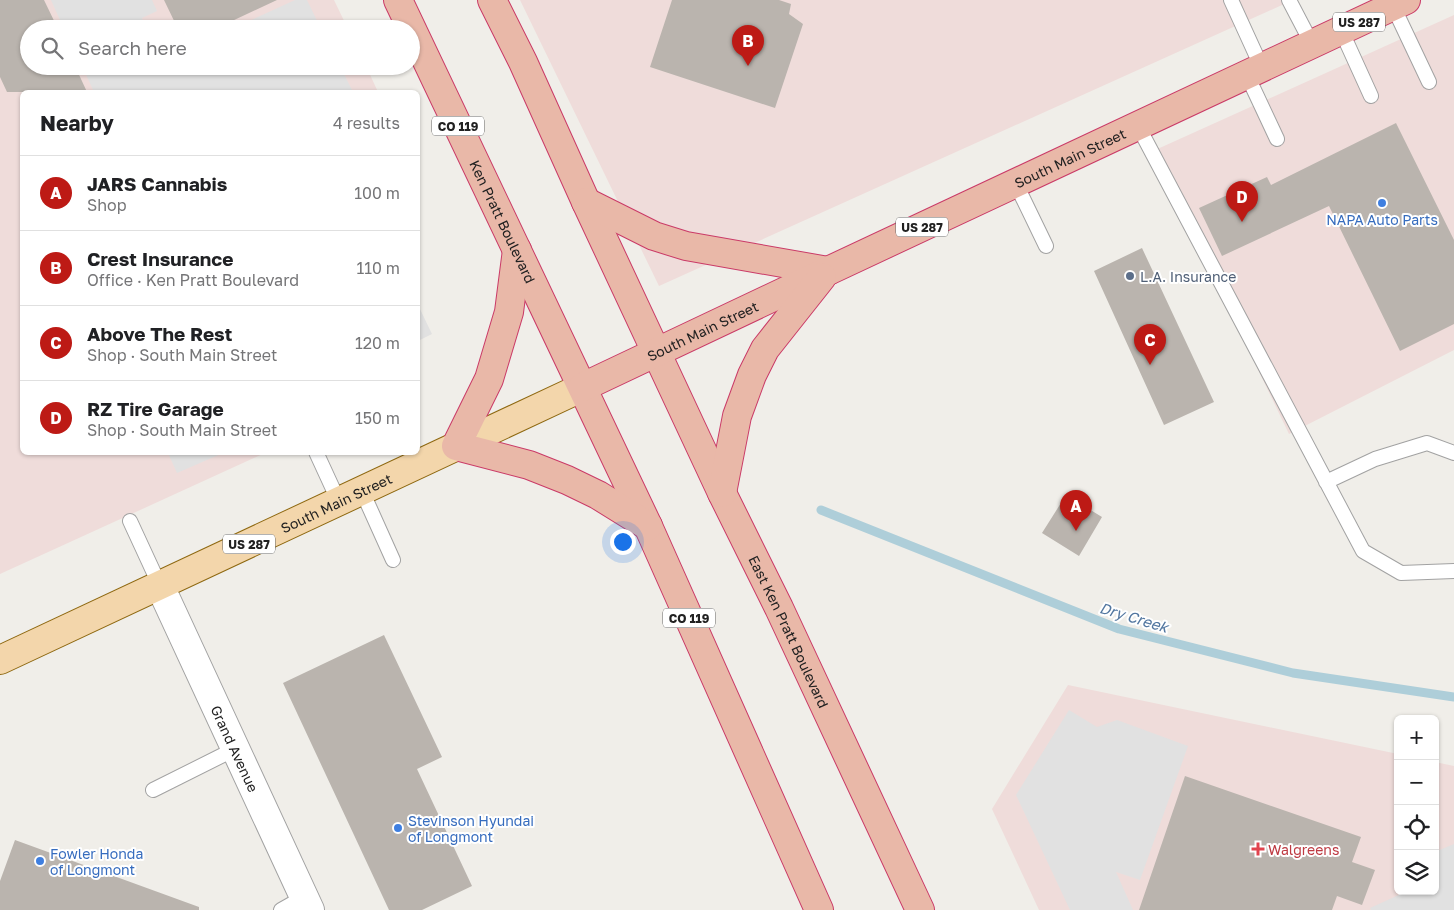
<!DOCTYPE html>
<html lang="en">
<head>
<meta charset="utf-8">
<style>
  :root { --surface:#fff; --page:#f2f2f2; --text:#202124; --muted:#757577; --line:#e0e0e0; --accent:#bd1a15 }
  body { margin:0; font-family:"Golos Text",sans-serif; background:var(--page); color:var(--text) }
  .controls { position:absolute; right:15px; bottom:15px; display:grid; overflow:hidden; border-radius:8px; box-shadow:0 1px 4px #0004 }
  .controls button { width:45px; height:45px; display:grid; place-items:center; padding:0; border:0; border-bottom:1px solid var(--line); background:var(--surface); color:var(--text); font:25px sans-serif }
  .you { position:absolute; left:622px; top:541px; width:18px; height:18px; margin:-12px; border:4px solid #fff; border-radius:50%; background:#1a73e8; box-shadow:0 0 0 8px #1a73e833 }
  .badge { display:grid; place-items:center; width:32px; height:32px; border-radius:50%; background:var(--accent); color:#fff; font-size:16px; font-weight:700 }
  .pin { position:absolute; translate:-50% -41px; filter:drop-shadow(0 1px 2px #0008) }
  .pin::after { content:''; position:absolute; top:26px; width:18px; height:15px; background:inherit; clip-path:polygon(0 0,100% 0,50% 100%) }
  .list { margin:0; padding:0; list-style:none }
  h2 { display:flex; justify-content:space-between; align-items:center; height:65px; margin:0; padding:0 20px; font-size:21px }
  h2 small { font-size:16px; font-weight:400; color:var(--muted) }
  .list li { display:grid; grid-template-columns:32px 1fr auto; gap:15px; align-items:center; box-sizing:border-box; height:75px; padding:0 20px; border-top:1px solid var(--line) }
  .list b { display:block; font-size:19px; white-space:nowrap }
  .list p { margin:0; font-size:16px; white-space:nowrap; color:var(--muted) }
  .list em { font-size:16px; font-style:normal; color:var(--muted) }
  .icon { flex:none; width:28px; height:28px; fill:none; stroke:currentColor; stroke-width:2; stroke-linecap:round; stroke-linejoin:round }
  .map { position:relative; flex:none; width:1454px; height:910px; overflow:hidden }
  .search { position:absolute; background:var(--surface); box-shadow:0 1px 4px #0004; left:20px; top:20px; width:400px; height:55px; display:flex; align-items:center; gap:12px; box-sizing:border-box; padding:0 18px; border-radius:28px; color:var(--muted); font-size:19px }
  .panel { position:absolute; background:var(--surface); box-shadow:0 1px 4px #0004; left:20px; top:90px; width:400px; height:365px; border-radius:8px }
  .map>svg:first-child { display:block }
  .commercial { fill:#efdcda }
  .parking { fill:#e1e1e1 }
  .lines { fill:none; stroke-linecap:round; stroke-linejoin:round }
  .stream { stroke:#aeced9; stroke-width:9 }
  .building { fill:#bab4ae }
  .service-casing { stroke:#a2a2a2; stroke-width:16 }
  .minor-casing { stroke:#a2a2a2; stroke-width:30 }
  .primary-casing { stroke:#8e6810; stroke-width:30 }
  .trunk-casing { stroke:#ca3a67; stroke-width:30 }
  .service { stroke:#fff; stroke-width:14 }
  .minor { stroke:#fff; stroke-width:28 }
  .primary { stroke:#f3d6ab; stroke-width:28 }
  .trunk { stroke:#e9b8a8; stroke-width:28 }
  .shop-dot { fill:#3f7fe0; stroke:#fff; stroke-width:2 }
  .service-dot { fill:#5c6f8a; stroke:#fff; stroke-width:2 }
  .health-dot { fill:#e0444e; stroke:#fff; stroke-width:2 }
  .labels { text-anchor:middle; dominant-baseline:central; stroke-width:4; stroke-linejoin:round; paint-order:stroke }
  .shield { fill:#fff; stroke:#646464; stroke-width:1 }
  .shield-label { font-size:12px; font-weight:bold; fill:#212121 }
  .street-label { font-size:14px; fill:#212121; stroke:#fff }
  .shop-label { font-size:14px; fill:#366cbe; stroke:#fff; text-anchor:start }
  .service-label { font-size:14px; fill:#4e5e75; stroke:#fff; text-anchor:start }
  .health-label { font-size:14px; fill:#be3a42; stroke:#fff; text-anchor:start }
  .water-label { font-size:15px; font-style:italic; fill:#5377a0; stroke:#fff }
</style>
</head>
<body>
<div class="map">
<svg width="1454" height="910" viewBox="0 0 1454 910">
  <rect width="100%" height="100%" fill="#f0eee9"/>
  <!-- commercial -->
  <path class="commercial" d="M 0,0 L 334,0 L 348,29 L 29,29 L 29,66 L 366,66 L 378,92 L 22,92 L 22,452 L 265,453 L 0,574 Z
    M 520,0 L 1293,0 L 659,286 Z
    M 1454,15 L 1454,350 L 1289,434 L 1153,151 Z
    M 1068,685 L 1398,754 L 1398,891 L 1435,891 L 1435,762 L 1454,766 L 1454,910 L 1039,910 L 992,809 Z"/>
  <!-- parking -->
  <path class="parking" d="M 51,0 L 152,0 L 157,11 L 142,18 L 146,29 L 64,29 Z
    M 295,0 L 307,0 L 321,29 L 232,29 Z
    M 82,66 L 340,66 L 353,92 L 94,92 Z
    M 418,305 L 432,334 L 418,341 Z
    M 168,453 L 223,453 L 177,473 Z
    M 1069,710 L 1097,727 L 1117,720 L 1188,746 L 1140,880 L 1116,872 L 1133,910 L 1070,910 L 1016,795 Z
    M 1454,844 L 1454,910 L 1371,910 L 1370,908 L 1401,894 L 1400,891 L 1435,891 L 1435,852 Z"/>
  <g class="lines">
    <!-- stream -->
    <path class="stream" d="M 821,510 L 1119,629 L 1293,673 L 1454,697"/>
  </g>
  <!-- building -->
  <path class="building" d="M 0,0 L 44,0 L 58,29 L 29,29 L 29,66 L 75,66 L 87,92 L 7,92 L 0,77 Z
    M 164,0 L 277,0 L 215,29 L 178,29 Z
    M 672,0 L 779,0 L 791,4 L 789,14 L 803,24 L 775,108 L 650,67 Z
    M 1396,123 L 1454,240 L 1454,324 L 1400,351 L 1329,206 L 1222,256 L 1199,208 L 1267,177 L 1271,185 Z
    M 1142,248 L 1214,402 L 1164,425 L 1094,271 Z
    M 1066,495 L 1102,517 L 1079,556 L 1042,533 Z
    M 384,635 L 442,757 L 417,769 L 472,886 L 422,910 L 389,910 L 283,683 Z
    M 1185,776 L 1361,837 L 1352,862 L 1375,870 L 1362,905 L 1337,896 L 1332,910 L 1139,910 Z
    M 15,840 L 199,907 L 199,910 L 0,910 L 0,881 Z"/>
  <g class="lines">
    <defs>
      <path id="service" d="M 1231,0 L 1262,68
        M 1289,0 L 1312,44
        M 1393,6 L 1429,82
        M 1341,30 L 1371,96
        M 1247,75 L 1277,139
        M 1138,126 L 1363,551 L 1401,573 L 1454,571
        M 1016,184 L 1046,246
        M 316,452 L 339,502
        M 1326,482 L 1375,459 L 1427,443 L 1454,453
        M 362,491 L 393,560
        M 130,521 L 160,586
        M 153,790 L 235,749
        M 281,910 L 304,897"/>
      <g id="minor">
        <path id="s1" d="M 160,586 L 310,910"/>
      </g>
      <g id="primary">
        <path id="s2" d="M 0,660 L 583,387"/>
      </g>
      <g id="trunk">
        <path id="s3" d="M 398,0 L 648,526 L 819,910"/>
        <path id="s4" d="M 492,0 L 523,62 L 586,202 L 722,493 L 779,608 L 920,910"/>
        <path d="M 586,202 L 654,236 L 686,246 L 828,271"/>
        <path d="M 517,250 L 509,312 L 489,379 L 456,446 L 529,465 L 567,480 L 598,495 L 648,526"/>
        <path id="s5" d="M 583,387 L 828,271 L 1406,0"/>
        <path d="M 722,493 L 737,416 L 752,375 L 765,349 L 822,277"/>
      </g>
    </defs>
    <!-- service casing -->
    <use href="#service" class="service-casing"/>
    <!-- minor casing -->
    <use href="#minor" class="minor-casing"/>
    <!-- primary casing -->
    <use href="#primary" class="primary-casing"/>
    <!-- trunk casing -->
    <use href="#trunk" class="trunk-casing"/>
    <!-- service -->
    <use href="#service" class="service"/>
    <!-- minor -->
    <use href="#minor" class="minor"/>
    <!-- primary -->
    <use href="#primary" class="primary"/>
    <!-- trunk -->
    <use href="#trunk" class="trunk"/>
  </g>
  <!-- markers -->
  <g class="shop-dot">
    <circle cx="1382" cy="203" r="5"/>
    <circle cx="398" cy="828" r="5"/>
    <circle cx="40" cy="861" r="5"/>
  </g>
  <circle class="service-dot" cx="1130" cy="276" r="5"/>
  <path class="health-dot" d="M1255.5 841.5h5v5h5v5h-5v5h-5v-5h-5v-5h5z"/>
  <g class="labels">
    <!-- shield labels -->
    <g class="shield">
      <rect x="1333" y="12.5" width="52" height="19" rx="4"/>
      <rect x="432" y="116.5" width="52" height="19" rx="4"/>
      <rect x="896" y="217.5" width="52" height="19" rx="4"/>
      <rect x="223" y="534.5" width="52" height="19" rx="4"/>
      <rect x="663" y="608.5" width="52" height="19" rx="4"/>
    </g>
    <g class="shield-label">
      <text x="1359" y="22">US 287</text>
      <text x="458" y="126">CO 119</text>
      <text x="922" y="227">US 287</text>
      <text x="249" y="544">US 287</text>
      <text x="689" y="618">CO 119</text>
    </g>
    <!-- street labels -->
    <g class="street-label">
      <text stroke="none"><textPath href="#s5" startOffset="538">South Main Street</textPath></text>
      <text stroke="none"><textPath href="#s3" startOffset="245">Ken Pratt Boulevard</textPath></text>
      <text stroke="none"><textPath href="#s5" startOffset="132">South Main Street</textPath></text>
      <text stroke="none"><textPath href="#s2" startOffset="371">South Main Street</textPath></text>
      <text stroke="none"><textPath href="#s4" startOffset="698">East Ken Pratt Boulevard</textPath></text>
      <text stroke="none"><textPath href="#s1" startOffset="179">Grand Avenue</textPath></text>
    </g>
    <!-- shop labels -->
    <g class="shop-label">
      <text x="1382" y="219" text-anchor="middle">NAPA Auto Parts</text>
      <text x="408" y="820">Stevinson Hyundai<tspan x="408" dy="16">of Longmont</tspan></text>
      <text x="50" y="853">Fowler Honda<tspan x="50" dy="16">of Longmont</tspan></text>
    </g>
    <!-- service labels -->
    <g class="service-label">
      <text x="1140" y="276">L.A. Insurance</text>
    </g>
    <!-- health labels -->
    <g class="health-label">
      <text x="1268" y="849">Walgreens</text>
    </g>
    <!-- water labels -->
    <g class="water-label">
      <text transform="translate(1134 617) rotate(17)">Dry Creek</text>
    </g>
  </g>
</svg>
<div class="controls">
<button>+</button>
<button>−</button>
<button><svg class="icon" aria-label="locate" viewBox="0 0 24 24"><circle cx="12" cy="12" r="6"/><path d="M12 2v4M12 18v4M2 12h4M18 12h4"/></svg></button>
<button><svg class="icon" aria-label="layers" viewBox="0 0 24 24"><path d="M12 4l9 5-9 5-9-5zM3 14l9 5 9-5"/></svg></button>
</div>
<div class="you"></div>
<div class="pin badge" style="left:1076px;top:531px">A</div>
<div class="pin badge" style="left:748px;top:66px">B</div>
<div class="pin badge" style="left:1150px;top:365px">C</div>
<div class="pin badge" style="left:1242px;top:222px">D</div>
<div class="search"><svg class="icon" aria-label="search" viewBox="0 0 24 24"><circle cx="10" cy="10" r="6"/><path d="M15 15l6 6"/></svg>Search here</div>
<section class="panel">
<h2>Nearby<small>4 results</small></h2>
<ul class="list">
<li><span class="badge">A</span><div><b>JARS Cannabis</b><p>Shop</p></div><em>100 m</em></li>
<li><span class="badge">B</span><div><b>Crest Insurance</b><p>Office · Ken Pratt Boulevard</p></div><em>110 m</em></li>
<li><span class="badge">C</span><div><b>Above The Rest</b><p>Shop · South Main Street</p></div><em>120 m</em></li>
<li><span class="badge">D</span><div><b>RZ Tire Garage</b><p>Shop · South Main Street</p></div><em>150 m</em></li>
</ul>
</section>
</div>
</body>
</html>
